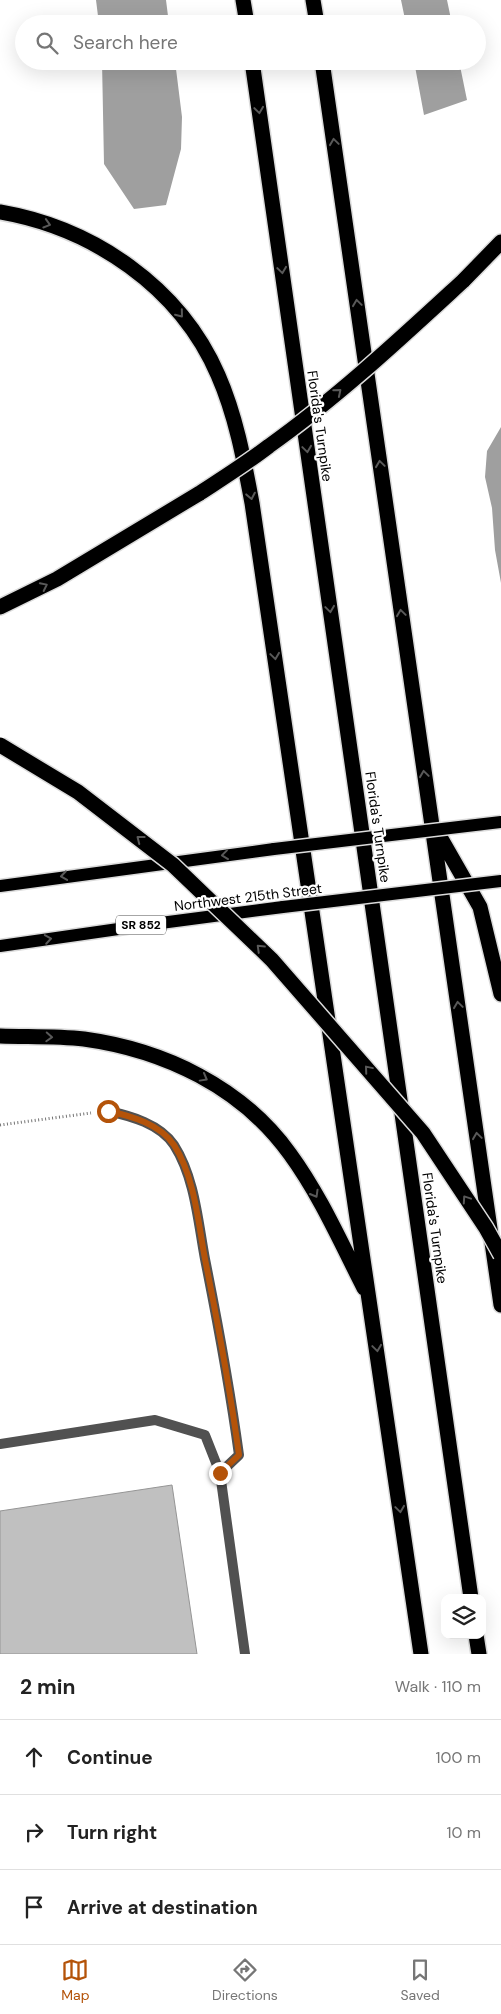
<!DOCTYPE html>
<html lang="en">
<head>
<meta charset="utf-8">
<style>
  :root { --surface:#fff; --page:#f6f6f6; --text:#222; --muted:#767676; --line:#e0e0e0; --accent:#b45309 }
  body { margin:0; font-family:"DM Sans",sans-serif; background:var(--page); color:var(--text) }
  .controls { position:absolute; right:15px; bottom:15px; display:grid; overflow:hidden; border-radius:10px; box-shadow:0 5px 20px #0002 }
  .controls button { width:45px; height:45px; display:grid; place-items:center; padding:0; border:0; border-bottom:1px solid var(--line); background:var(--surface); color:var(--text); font:25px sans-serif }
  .stop { position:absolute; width:15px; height:15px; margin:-11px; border:4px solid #b45309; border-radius:50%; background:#fff }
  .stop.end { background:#b45309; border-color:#fff; box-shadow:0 1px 5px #0008 }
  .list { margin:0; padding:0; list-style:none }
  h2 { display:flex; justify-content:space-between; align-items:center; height:65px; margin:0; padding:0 20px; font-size:21px }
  h2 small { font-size:16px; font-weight:400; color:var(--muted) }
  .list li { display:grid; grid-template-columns:32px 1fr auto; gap:15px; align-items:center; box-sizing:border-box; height:75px; padding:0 20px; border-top:1px solid var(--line) }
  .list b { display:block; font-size:19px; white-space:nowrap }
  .list em { font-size:16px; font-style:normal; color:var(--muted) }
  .icon { flex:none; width:28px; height:28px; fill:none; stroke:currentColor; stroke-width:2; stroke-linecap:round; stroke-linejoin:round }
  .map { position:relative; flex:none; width:501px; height:1654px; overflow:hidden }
  .search { position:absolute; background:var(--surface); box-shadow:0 5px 20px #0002; left:15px; right:15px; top:15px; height:55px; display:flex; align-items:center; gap:12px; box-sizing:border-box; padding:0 18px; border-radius:28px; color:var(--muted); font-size:19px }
  .sheet { height:290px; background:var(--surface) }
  nav { display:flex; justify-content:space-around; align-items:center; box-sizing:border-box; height:70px; border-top:1px solid var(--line); background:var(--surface); font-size:14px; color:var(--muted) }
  nav a { display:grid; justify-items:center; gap:2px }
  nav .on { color:var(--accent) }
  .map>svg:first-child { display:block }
  .water { fill:#9f9f9f }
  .building { fill:#c0c0c0; stroke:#959595 }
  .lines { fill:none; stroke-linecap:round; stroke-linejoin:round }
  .primary-casing { stroke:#dbdbdb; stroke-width:15 }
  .highway-casing { stroke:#dbdbdb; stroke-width:18 }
  .path { stroke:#737373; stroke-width:3; stroke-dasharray:1 2.5; stroke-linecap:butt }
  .lane { stroke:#515151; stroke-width:10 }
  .primary { stroke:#000; stroke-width:12 }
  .highway { stroke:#000; stroke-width:15 }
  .primary-bridge-casing { stroke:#dbdbdb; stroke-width:15; stroke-linecap:butt }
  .highway-bridge-casing { stroke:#dbdbdb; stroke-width:18; stroke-linecap:butt }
  .primary-bridge { stroke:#000; stroke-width:12 }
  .highway-bridge { stroke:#000; stroke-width:15 }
  .oneway { stroke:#595959 }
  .route { stroke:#b45309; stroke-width:6 }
  .labels { text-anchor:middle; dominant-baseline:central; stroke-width:4.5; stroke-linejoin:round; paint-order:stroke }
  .shield { fill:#fff; stroke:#4c4c4c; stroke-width:1 }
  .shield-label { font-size:12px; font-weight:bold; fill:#000 }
  .street-label { font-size:14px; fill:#000; stroke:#fff }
</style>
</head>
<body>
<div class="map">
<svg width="501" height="1654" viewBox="0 0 501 1654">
  <rect width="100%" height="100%" fill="#fff"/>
  <!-- water -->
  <path class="water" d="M 96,0 L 166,0 L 169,24 L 99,24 Z
    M 401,0 L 447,0 L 452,24 L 406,24 Z
    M 102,61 L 175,61 L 182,117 L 181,149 L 166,205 L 134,209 L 104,164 Z
    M 414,61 L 459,61 L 467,100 L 424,115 Z
    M 501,427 L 501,583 L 495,550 L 492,508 L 485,477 L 487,451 Z"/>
  <!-- building -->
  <path class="building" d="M 172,1485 L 197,1654 L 0,1654 L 0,1511 Z"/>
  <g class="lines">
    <defs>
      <path id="primary" d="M 0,886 L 274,849
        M 0,946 L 153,924 L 283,907"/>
      <path id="highway" d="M 243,0 L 247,24
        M 313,0 L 317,24
        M 252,61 L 471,1598
        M 322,61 L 501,1305
        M 0,212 C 93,228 180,287 218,375 C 236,416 244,460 252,503 L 421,1654
        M 463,281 L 501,242
        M 0,607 L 57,579 L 200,493
        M 436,830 L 480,907 L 501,994
        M 0,1036 C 28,1037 56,1036 84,1039 C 164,1050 242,1087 290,1154 C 320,1195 341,1243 364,1288
        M 476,1635 L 479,1654"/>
    </defs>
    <!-- primary casing -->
    <use href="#primary" class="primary-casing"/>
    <!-- highway casing -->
    <use href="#highway" class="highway-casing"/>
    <!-- path -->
    <path class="path" d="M 0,1125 L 91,1113"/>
    <!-- lane -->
    <path class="lane" d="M 108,1111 C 131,1116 160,1124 174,1145 C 195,1178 198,1222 205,1259 C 218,1324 230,1389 239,1455 L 220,1473
      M 0,1444 L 155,1420 L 205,1435 L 220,1473 L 245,1654"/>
    <!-- primary -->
    <use href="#primary" class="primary"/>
    <!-- highway -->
    <use href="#highway" class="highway"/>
    <defs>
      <path id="primary-bridge" d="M 274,849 L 501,822
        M 283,907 L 501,881"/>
      <path id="highway-bridge" d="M 200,493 C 223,478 247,463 269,446 C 338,397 401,338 463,281
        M 0,745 L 78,792 L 173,865 L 272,960 L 423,1133 L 486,1228 L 501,1255"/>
    </defs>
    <!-- primary-bridge casing -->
    <use href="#primary-bridge" class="primary-bridge-casing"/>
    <!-- highway-bridge casing -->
    <use href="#highway-bridge" class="highway-bridge-casing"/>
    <!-- primary-bridge -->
    <use href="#primary-bridge" class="primary-bridge"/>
    <!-- highway-bridge -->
    <use href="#highway-bridge" class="highway-bridge"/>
  </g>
  <!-- one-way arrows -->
  <defs><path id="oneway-chevron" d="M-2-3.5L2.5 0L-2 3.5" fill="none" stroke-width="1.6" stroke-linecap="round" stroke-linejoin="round" transform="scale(1.25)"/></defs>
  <g class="oneway">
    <use href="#oneway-chevron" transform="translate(259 110) rotate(82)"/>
    <use href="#oneway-chevron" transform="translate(334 142) rotate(-98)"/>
    <use href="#oneway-chevron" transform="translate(47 224) rotate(17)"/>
    <use href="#oneway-chevron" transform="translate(282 270) rotate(82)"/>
    <use href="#oneway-chevron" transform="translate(357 303) rotate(-98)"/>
    <use href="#oneway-chevron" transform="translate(180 314) rotate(51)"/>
    <use href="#oneway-chevron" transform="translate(338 392) rotate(-40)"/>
    <use href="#oneway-chevron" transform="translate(307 449) rotate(82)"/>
    <use href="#oneway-chevron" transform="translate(380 464) rotate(-98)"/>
    <use href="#oneway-chevron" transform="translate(251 496) rotate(79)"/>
    <use href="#oneway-chevron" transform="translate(44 586) rotate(-26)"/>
    <use href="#oneway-chevron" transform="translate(330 609) rotate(82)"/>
    <use href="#oneway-chevron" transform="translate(401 613) rotate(-98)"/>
    <use href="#oneway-chevron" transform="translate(275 656) rotate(82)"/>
    <use href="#oneway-chevron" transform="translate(424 774) rotate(-98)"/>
    <use href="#oneway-chevron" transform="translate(140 839) rotate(-142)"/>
    <use href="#oneway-chevron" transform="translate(225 855) rotate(173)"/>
    <use href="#oneway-chevron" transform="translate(64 876) rotate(172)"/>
    <use href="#oneway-chevron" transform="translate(48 939) rotate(-9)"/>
    <use href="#oneway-chevron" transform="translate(260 948) rotate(-136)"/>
    <use href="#oneway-chevron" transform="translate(458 1005) rotate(-98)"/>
    <use href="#oneway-chevron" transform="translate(49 1037) rotate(3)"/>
    <use href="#oneway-chevron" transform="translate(368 1069) rotate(-130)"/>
    <use href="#oneway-chevron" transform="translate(204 1078) rotate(29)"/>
    <use href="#oneway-chevron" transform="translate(477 1136) rotate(-98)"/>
    <use href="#oneway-chevron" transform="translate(315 1194) rotate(60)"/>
    <use href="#oneway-chevron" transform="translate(466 1199) rotate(-124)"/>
    <use href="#oneway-chevron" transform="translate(377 1348) rotate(82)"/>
    <use href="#oneway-chevron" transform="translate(400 1509) rotate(82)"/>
  </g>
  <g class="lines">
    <!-- route -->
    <path class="route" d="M 108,1111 C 131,1116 160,1124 174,1145 C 195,1178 198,1222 205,1259 C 218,1324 230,1389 239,1455 L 220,1473"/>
  </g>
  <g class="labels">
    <!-- shield labels -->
    <rect class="shield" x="116" y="915.5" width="50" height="19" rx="4"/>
    <g class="shield-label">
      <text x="141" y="925">SR 852</text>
    </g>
    <!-- street labels -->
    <g class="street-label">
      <text transform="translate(320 426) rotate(82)">Florida's Turnpike</text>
      <text transform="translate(378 827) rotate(82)">Florida's Turnpike</text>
      <text transform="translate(248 897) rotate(-7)">Northwest 215th Street</text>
      <text transform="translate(435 1228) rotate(82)">Florida's Turnpike</text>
    </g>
  </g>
</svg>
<div class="controls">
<button><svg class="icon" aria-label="layers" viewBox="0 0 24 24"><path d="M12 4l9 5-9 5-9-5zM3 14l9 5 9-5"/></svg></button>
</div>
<div class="stop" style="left:108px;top:1111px"></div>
<div class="stop end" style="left:220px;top:1473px"></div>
<div class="search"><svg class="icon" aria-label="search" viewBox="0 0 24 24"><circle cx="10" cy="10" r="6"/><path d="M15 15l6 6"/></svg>Search here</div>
</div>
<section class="sheet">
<h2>2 min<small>Walk · 110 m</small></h2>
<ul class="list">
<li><svg class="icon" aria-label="ahead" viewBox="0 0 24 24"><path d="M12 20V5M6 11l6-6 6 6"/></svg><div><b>Continue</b></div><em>100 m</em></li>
<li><svg class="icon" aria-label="right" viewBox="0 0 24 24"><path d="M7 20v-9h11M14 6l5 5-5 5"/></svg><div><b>Turn right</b></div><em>10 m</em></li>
<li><svg class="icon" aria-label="arrive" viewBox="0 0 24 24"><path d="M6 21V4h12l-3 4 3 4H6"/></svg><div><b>Arrive at destination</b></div></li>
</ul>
</section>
<nav>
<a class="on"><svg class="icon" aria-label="map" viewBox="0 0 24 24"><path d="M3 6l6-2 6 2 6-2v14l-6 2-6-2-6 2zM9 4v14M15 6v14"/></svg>Map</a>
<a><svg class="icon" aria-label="directions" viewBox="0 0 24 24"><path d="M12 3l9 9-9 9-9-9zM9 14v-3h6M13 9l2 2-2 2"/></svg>Directions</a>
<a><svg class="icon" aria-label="saved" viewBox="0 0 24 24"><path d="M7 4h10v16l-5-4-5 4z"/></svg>Saved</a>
</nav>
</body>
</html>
